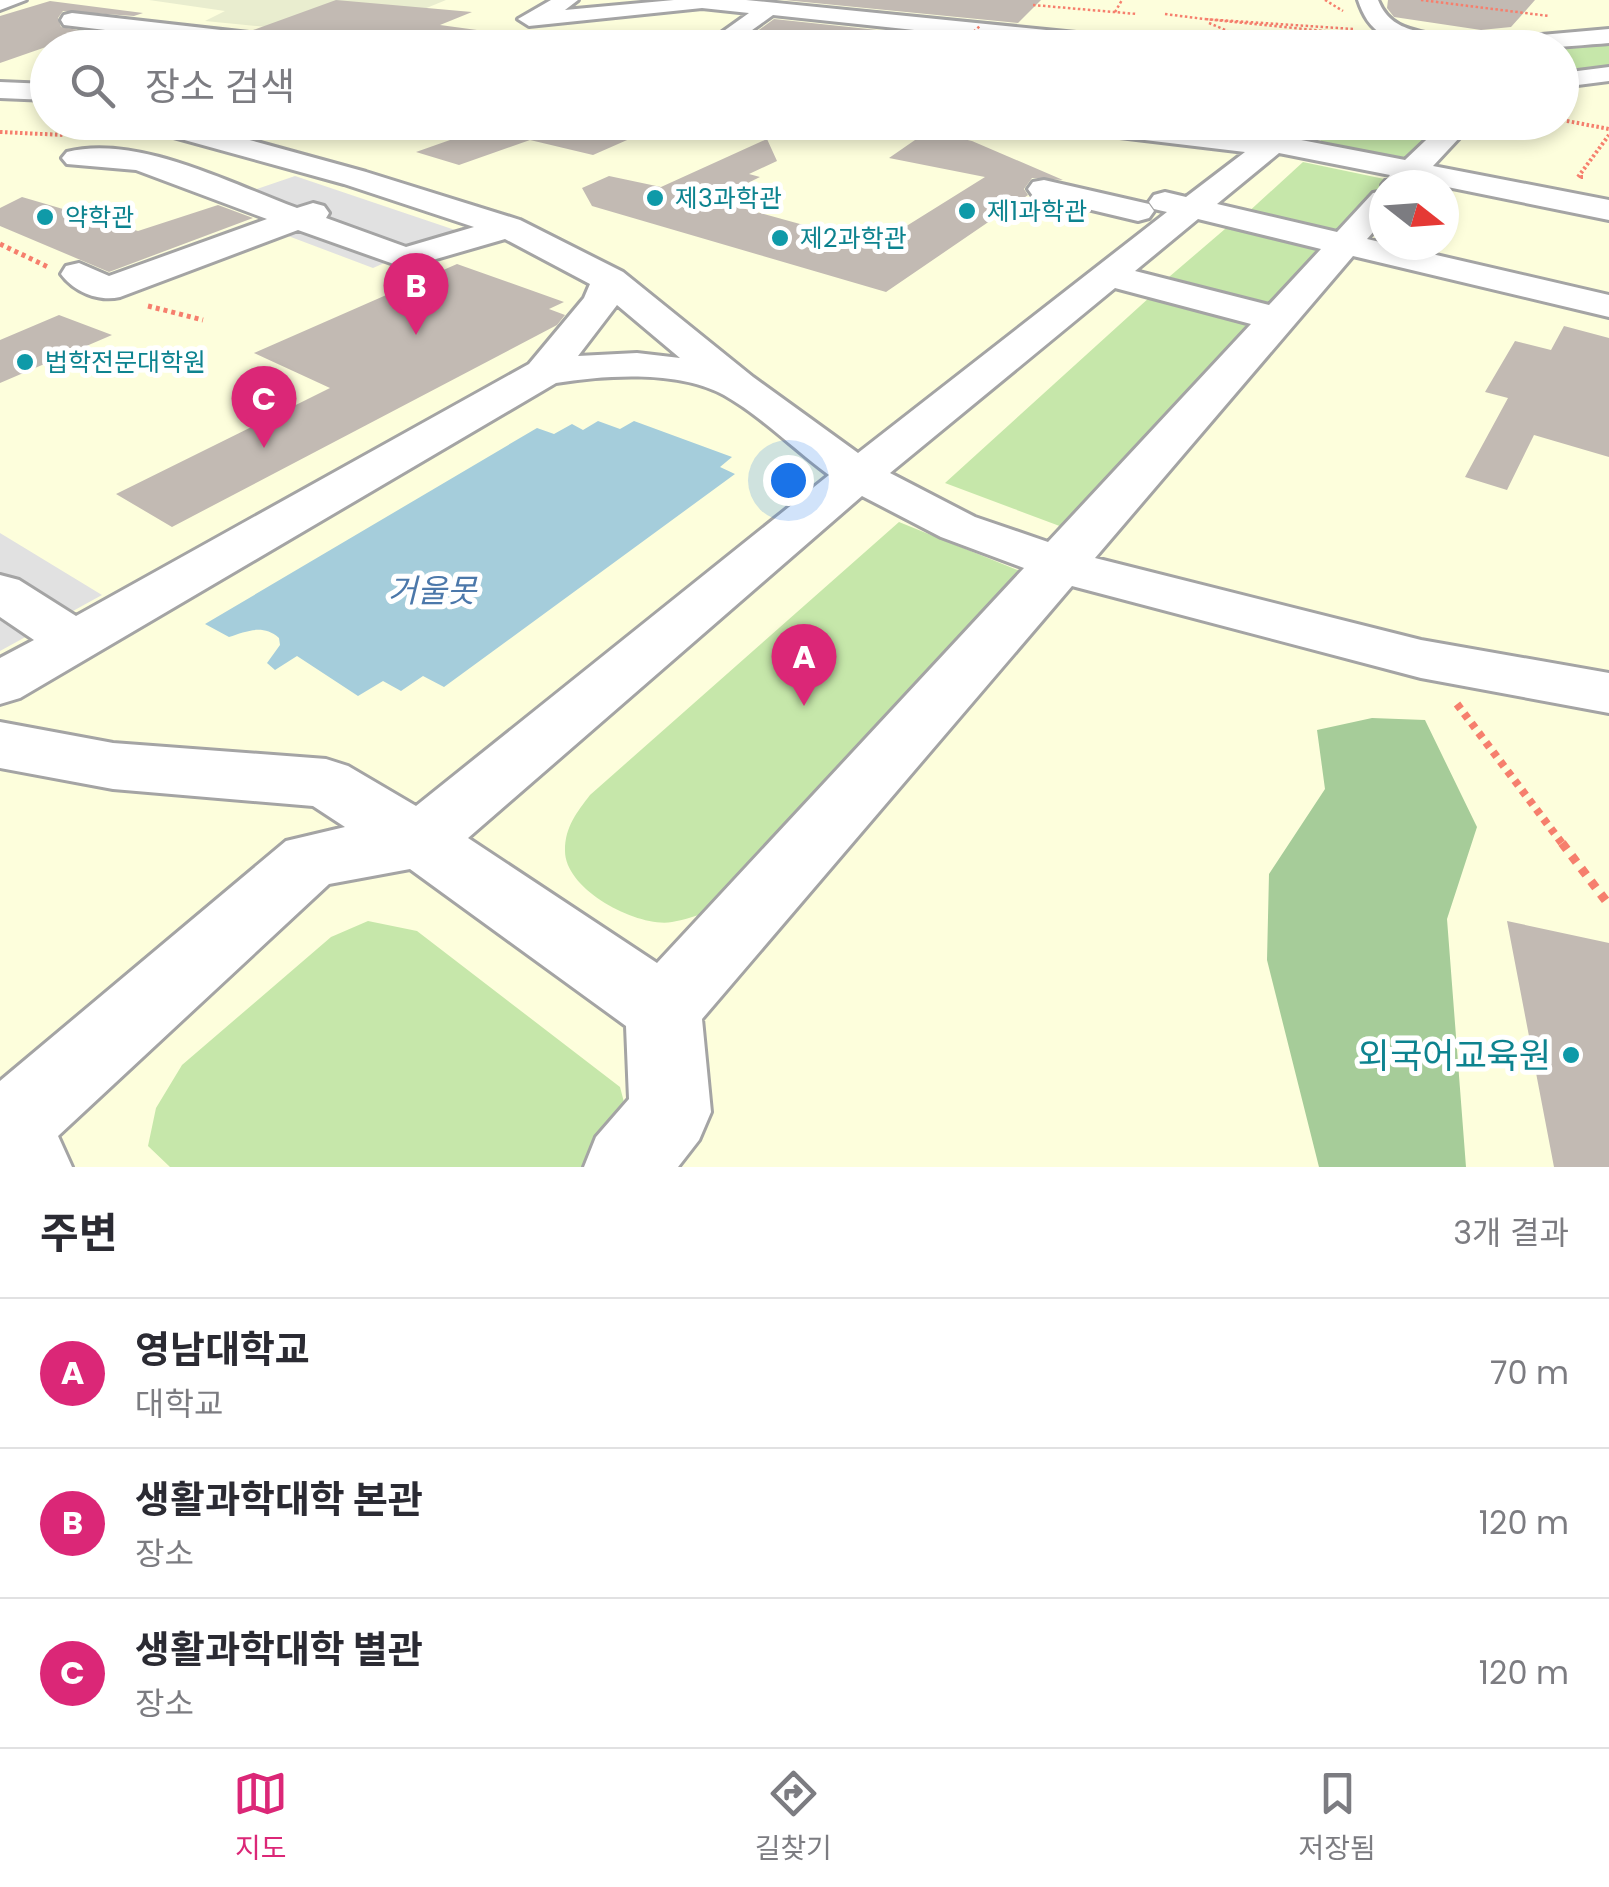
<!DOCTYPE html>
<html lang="ko">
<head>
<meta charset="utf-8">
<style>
  :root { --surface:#fff; --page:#f7f7f7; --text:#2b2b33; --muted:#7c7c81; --line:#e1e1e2; --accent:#db2777 }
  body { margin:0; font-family:Poppins,"Noto Sans KR",sans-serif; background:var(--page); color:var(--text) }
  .compass { position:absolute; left:1369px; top:170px; width:90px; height:90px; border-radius:50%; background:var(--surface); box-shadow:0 5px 15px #0003; rotate:107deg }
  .you { position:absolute; left:788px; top:480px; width:35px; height:35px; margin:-25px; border:8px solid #fff; border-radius:50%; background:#1a73e8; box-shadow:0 0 0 15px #1a73e833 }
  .badge { display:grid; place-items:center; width:65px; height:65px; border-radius:50%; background:var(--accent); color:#fff; font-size:32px; font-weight:700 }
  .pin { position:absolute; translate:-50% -82px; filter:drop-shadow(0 2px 5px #0008) }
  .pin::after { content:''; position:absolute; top:52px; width:35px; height:30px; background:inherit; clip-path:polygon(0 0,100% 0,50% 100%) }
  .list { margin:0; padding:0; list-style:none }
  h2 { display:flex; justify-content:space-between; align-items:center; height:130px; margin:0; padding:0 40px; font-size:42px }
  h2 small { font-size:32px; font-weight:400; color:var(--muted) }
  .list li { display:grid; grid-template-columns:65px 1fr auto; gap:30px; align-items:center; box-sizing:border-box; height:150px; padding:0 40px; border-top:2px solid var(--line) }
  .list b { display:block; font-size:38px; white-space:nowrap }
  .list p { margin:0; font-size:32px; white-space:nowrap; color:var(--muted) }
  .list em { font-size:32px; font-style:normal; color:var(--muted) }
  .icon { flex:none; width:55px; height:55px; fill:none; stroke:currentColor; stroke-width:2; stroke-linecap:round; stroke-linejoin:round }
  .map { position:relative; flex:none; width:1609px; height:1167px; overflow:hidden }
  .search { position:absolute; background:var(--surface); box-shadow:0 5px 15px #0003; left:30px; right:30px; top:30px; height:110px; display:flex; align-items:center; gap:25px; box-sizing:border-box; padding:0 35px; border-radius:55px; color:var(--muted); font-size:38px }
  .sheet { height:580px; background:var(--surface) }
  nav { display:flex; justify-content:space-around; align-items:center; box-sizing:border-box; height:140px; border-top:2px solid var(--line); background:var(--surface); font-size:28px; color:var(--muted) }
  nav a { display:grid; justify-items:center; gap:5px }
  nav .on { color:var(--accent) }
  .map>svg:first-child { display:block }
  .education { fill:#fdfedc; fill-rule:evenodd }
  .farmland { fill:#e9edcf }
  .grass { fill:#c6e7aa }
  .forest { fill:#a6cc99 }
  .parking { fill:#e1e1e1 }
  .water { fill:#a5cddb }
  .building { fill:#c2bab3 }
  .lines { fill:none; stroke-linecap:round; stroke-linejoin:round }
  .minor-casing { stroke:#a4a4a4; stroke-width:6 }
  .path-far4 { stroke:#f67f6d; stroke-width:2.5; stroke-dasharray:2.5 2.5; stroke-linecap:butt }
  .path-far3 { stroke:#f67f6d; stroke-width:4; stroke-dasharray:2.5 2.5; stroke-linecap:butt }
  .path-far2 { stroke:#f67f6d; stroke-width:5; stroke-dasharray:4 4; stroke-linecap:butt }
  .path-far1 { stroke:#f67f6d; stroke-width:8; stroke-dasharray:6 6; stroke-linecap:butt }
  .path { stroke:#f67f6d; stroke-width:9; stroke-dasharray:8 8; stroke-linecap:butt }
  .minor { fill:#fff; fill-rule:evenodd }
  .path-bridge { stroke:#f67f6d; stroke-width:2.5; stroke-dasharray:2.5 2.5; stroke-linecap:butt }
  .culture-dot { fill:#0f9aa8; stroke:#fff; stroke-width:4 }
  .labels { text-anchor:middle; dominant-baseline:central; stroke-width:10; stroke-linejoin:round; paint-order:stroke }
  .far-culture-label { font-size:25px; fill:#0d838f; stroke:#fff; text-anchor:start }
  .water-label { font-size:32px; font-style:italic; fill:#4c78aa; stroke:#fff }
  .near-culture-label { font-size:35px; fill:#0d838f; stroke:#fff; text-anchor:end }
</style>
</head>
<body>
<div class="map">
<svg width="1609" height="1167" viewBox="0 0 1609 1167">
  <rect width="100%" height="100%" fill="#eeebe3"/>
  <!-- education -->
  <path class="education" d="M 0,0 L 1609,0 L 1609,1167 L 0,1167 ZM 48,48 L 1562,48 L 1562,122 L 48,122 ZM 1384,185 L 1444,185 L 1444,245 L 1384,245 Z"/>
  <!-- farmland -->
  <path class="farmland" d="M 149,0 L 446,0 L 412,14 L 330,33 L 205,21 L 225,11 Z"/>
  <!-- grass -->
  <path class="grass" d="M 1609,41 L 1609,67 L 1562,73 L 1562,48 L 1521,48 Z
    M 1342,123 L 1442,123 L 1407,159 L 1319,142 Z
    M 1303,162 L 1394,181 L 1384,185 L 1384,192 L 1341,238 L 1245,215 Z
    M 1232,223 L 1331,247 L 1276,305 L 1169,277 Z
    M 1150,297 L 1259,327 L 1073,531 L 945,483 Z
    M 899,522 L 1030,575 L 710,911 C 698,915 685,920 672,922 C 638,928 564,890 565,850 C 565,827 577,812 590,795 Z
    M 368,921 L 417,931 L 620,1087 L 630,1125 L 613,1167 L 170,1167 L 148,1146 L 156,1108 L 182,1065 L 331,937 Z"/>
  <!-- forest -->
  <path class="forest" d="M 79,23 L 239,42 L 223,48 L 73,48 Z
    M 1372,718 L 1425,720 L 1477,827 L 1447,919 L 1466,1167 L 1319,1167 L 1267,960 L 1269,874 L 1325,789 L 1317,730 Z"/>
  <!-- parking -->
  <path class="parking" d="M 295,176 L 458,231 L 373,268 L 275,231 L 309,218 L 245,193 Z
    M 0,533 L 102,595 L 0,651 Z"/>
  <!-- water -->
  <path class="water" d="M 598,421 L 620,429 L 634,421 L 732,457 L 720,467 L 735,474 L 444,687 L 423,676 L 401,691 L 383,681 L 358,696 L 297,656 L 275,670 L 267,663 L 280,645 L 279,638 C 263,624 247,631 229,637 L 205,624 L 537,428 L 554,434 L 572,424 L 583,430 Z"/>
  <!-- building -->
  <path class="building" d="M 336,0 L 472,12 L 440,25 L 477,30 L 476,48 L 268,48 L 272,40 L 268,37 L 275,34 L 253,30 Z
    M 784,0 L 1041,0 L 1018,23 Z
    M 1388,0 L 1535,0 L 1511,27 L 1481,30 L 1394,17 L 1387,8 Z
    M 50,1 L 143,13 L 134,16 L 63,11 L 58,18 L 61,27 L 89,32 L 0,63 L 0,16 Z
    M 774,19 L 999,43 L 994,48 L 800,48 L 813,38 L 756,32 Z
    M 501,122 L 668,122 L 593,155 L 530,140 L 459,165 L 416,152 Z
    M 928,131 L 972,141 L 1063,180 L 1032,178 L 1024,189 L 1028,195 L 886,292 L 592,206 L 582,188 L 609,176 L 661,187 L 767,139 L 777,161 L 749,174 L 760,177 L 713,200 L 876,245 L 985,177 L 889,158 Z
    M 22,197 L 138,231 L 218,205 L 253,218 L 109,272 L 0,226 L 0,208 Z
    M 457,264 L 564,302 L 549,309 L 565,315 L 557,325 L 172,527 L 116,494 L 330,388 L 254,353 Z
    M 59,315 L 112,335 L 0,383 L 0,340 Z
    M 1564,326 L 1609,338 L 1609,457 L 1534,435 L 1507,490 L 1465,477 L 1508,398 L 1485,392 L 1515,341 L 1551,350 Z
    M 1507,921 L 1609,943 L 1609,1167 L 1554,1167 Z"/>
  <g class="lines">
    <defs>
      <path id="minor" d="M 0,0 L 26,0 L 0,10 Z
        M 551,0 L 578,0 L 565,10 L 674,0 L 746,0 L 1157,41 L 1168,48 L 1084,48 L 773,15 L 727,48 L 700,48 L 749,13 L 702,8 L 529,26 L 518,19 Z
        M 1358,0 L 1378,0 C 1394,40 1434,27 1464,46 L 1474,41 L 1609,29 L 1609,43 C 1558,47 1428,60 1385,36 C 1370,28 1363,15 1358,0 Z
        M 72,13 L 257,34 L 268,41 L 265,46 L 254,48 L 64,25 L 61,20 L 64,15 Z
        M 1609,67 L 1609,81 L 1562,87 L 1562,73 Z
        M 0,82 L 48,84 L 48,100 L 0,98 Z
        M 138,122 L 184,122 L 366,172 L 520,220 L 623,272 L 753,377 L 858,453 L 1167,212 L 1154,209 L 1149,202 L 1154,195 L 1165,192 L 1186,197 L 1245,152 L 1061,130 L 1048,122 L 1138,122 L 1264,137 L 1282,122 L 1313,122 L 1296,139 L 1405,160 L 1445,122 L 1474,122 L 1433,166 L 1609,200 L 1609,220 L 1418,181 L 1414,185 L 1384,185 L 1384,188 L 1382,185 L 1390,175 L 1279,153 L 1217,204 L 1337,232 L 1373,193 L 1384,191 L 1384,220 L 1367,239 L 1609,295 L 1609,317 L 1353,256 L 1095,558 L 1421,640 L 1609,673 L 1609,713 L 1421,678 L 1072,586 L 702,1019 L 711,1112 L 699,1140 L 678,1167 L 584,1167 L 596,1137 L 629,1099 L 626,1026 L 410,869 L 329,884 L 58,1136 L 72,1167 L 0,1167 L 0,1081 L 286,841 L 345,827 L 313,806 L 113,789 L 0,768 L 0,722 L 113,743 L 326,759 L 348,766 L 416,806 L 829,475 C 795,450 761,416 724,395 C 678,370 606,375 556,383 L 20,698 L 0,704 L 0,658 L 34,640 L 0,617 L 0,575 L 19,580 L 76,616 L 529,364 L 584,298 L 590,284 L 505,239 L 405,268 L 298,230 L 120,297 C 99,302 74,292 61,274 L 66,266 L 79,263 L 109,276 L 267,219 L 136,170 L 67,164 L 62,158 L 67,152 C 137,134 231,184 297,208 L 313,203 L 324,206 L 329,213 L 326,218 L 406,247 L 474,227 L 344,184 L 141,128 ZM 1198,219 L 1321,249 L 1269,305 L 1135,271 ZM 1115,288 L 1251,324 L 1048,542 L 975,517 L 890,473 ZM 617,305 L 680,358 L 637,353 L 578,356 ZM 862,496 L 941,537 L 1024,568 L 657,963 L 468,838 Z
        M 1044,180 L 1149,204 L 1154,211 L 1149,218 L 1138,221 L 1033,196 L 1028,189 L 1033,182 Z"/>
    </defs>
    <!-- minor casing -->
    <use href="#minor" class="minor-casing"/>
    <!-- path-far4 -->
    <path class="path-far4" d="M 1325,0 L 1343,11
      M 1421,0 L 1549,16
      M 1033,5 L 1137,14
      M 1115,12 L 1122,0
      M 1165,14 L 1204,19
      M 1209,23 L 1267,48
      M 1353,29 L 1204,19 L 1353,34"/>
    <!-- path-far3 -->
    <path class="path-far3" d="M 1562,120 L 1609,129
      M 0,132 L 64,135
      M 1583,177 L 1578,177 L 1609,135"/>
    <!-- path-far2 -->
    <path class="path-far2" d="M 0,244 L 48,267
      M 148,306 L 203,320"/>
    <!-- path-far1 -->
    <path class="path-far1" d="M 1457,704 L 1564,846"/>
    <!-- path -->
    <path class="path" d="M 1562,843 L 1609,905"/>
    <!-- minor -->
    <use href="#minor" class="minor"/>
    <!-- path-bridge -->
    <path class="path-bridge" d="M 970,35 L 981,25"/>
  </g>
  <!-- markers -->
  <g class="culture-dot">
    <circle cx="655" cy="198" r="10"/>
    <circle cx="967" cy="211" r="10"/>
    <circle cx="45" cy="217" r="10"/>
    <circle cx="780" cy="238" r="10"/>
    <circle cx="25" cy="362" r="10"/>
    <circle cx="1571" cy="1055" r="10"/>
  </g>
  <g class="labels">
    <!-- far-culture labels -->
    <g class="far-culture-label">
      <text x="675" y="198">제3과학관</text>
      <text x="987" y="211">제1과학관</text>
      <text x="65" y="217">약학관</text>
      <text x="800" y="238">제2과학관</text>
      <text x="45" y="362">법학전문대학원</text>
    </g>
    <!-- water labels -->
    <g class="water-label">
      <text x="432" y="590">거울못</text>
    </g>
    <!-- near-culture labels -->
    <g class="near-culture-label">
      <text x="1551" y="1055">외국어교육원</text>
    </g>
  </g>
</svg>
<svg class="compass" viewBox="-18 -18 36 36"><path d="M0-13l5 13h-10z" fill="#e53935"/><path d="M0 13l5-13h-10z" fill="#7c7c81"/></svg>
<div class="you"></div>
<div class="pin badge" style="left:804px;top:706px">A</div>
<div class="pin badge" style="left:416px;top:335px">B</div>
<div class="pin badge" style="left:264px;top:448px">C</div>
<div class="search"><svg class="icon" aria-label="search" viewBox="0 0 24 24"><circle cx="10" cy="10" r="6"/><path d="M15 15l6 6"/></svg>장소 검색</div>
</div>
<section class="sheet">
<h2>주변<small>3개 결과</small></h2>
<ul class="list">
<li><span class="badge">A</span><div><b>영남대학교</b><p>대학교</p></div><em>70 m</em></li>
<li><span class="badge">B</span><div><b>생활과학대학 본관</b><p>장소</p></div><em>120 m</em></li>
<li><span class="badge">C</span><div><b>생활과학대학 별관</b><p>장소</p></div><em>120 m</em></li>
</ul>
</section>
<nav>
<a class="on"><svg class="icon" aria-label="map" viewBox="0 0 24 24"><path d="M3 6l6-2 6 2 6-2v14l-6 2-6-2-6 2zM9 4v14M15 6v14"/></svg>지도</a>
<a><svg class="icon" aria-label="directions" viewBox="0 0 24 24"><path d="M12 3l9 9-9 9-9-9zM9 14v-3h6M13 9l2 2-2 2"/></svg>길찾기</a>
<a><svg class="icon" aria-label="saved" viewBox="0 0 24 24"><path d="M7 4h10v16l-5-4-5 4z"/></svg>저장됨</a>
</nav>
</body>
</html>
